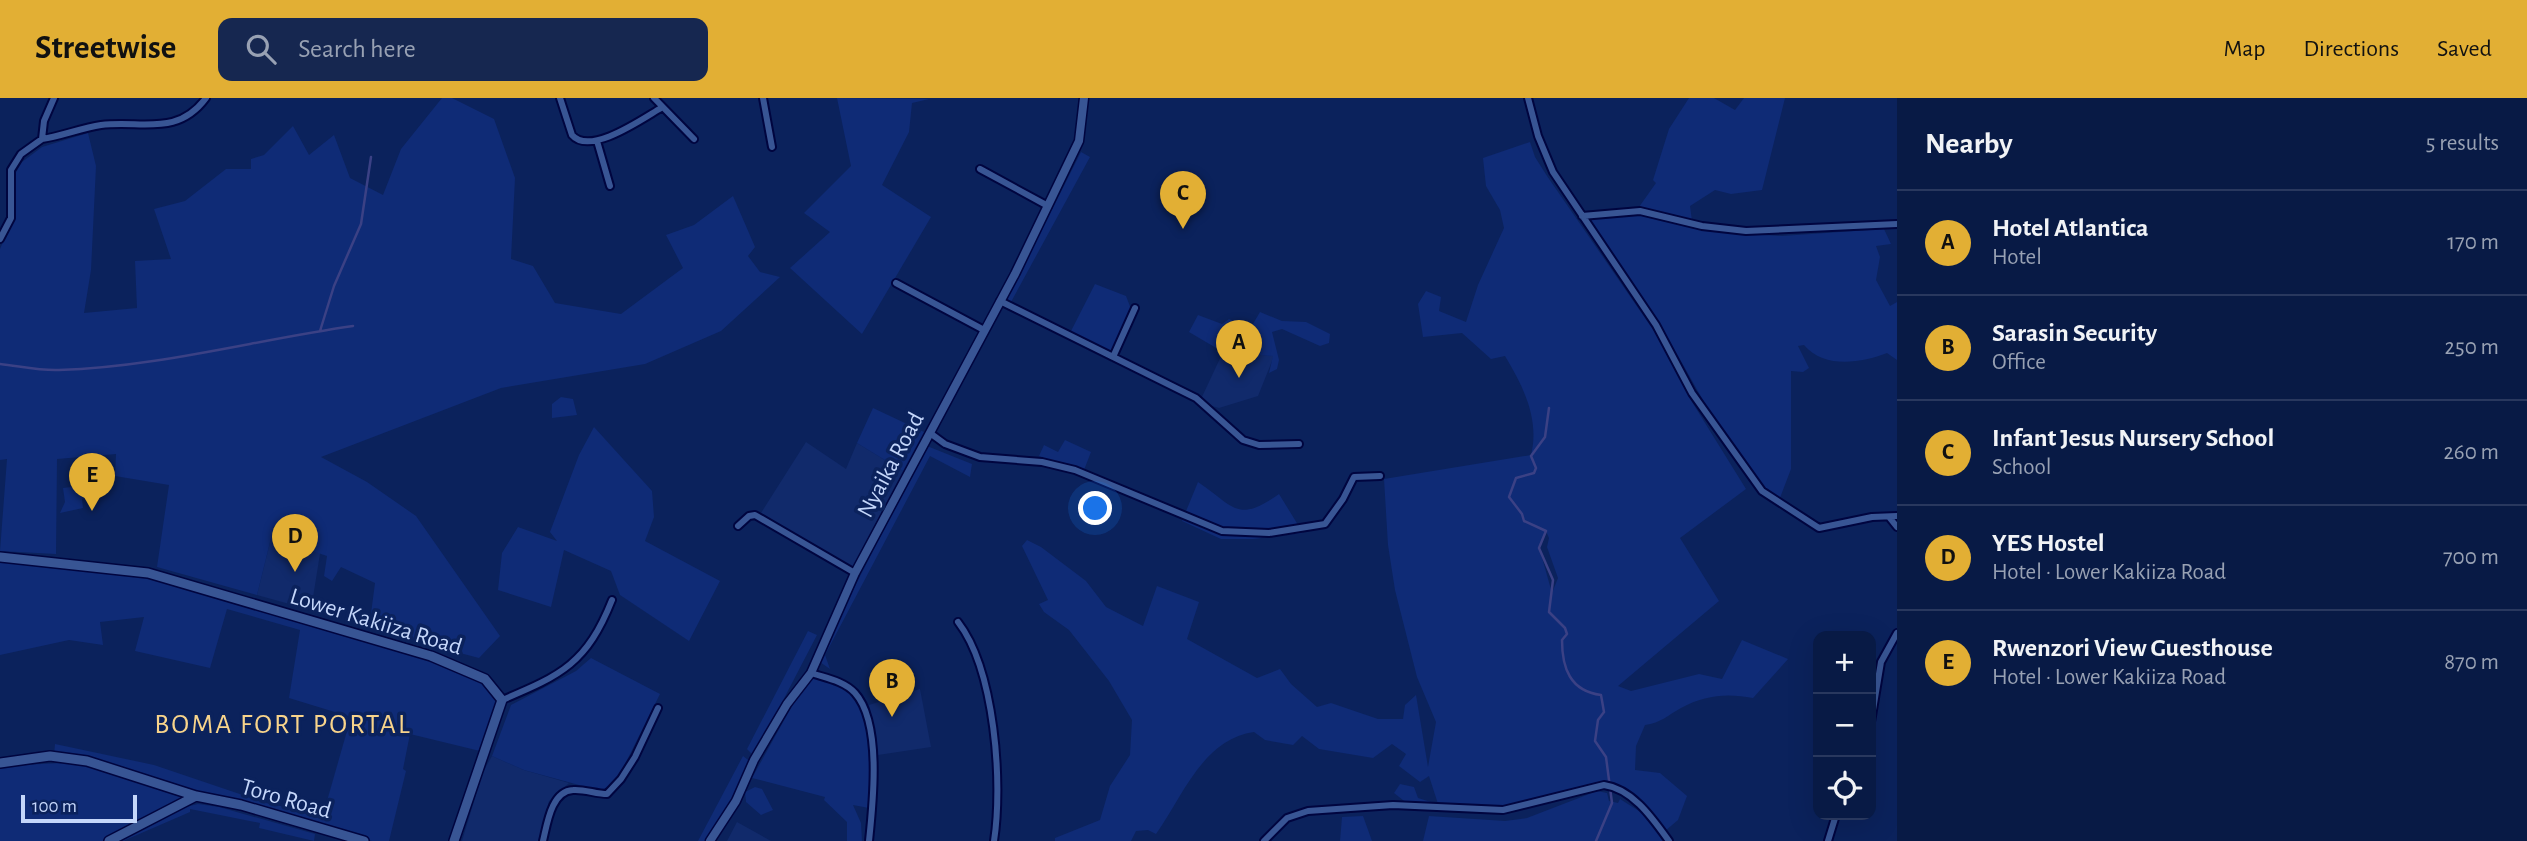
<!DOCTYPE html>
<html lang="en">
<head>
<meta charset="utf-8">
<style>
  :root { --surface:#081a45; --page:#162750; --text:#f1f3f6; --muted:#98a1b3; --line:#29385e; --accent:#e2af34 }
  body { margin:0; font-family:"Alegreya Sans",sans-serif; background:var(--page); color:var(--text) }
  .controls { position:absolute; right:21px; bottom:21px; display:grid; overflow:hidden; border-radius:14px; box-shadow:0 7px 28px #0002 }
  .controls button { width:63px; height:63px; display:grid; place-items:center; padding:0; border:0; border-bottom:2px solid var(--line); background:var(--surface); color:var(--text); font:35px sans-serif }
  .scale { position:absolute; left:21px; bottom:18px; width:116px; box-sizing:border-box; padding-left:7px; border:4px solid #c4d6fa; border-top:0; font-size:19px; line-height:24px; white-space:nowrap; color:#c4d6fa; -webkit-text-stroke:5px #0b225c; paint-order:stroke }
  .you { position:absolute; left:1096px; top:411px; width:24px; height:24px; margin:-18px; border:5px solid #fff; border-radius:50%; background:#1a73e8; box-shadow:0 0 0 10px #1a73e833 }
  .badge { display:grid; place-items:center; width:46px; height:46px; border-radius:50%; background:var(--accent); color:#111; font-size:23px; font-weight:700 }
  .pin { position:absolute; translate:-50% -58px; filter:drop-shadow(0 2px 4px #0008) }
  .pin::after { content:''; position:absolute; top:37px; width:24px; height:21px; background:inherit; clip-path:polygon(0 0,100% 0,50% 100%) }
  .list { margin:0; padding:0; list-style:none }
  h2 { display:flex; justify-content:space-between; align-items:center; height:91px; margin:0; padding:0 28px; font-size:30px }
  h2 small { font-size:23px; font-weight:400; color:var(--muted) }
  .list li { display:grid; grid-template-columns:46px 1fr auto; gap:21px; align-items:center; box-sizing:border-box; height:105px; padding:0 28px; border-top:2px solid var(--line) }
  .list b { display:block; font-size:26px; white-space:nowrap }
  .list p { margin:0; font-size:23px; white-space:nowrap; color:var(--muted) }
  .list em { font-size:23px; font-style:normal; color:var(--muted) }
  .icon { flex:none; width:38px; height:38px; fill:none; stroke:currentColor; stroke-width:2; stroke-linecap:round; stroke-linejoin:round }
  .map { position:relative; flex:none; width:1897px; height:743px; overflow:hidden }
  header { display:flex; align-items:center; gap:42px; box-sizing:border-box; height:98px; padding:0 35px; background:var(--accent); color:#111 }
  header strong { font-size:33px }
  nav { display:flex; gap:38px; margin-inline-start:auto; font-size:24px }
  .search { width:490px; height:63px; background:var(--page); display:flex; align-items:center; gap:18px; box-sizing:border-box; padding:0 24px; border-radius:14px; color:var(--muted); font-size:26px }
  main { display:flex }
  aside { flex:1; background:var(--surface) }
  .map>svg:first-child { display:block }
  .built { fill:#112a6b }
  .green { fill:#0f2b76; fill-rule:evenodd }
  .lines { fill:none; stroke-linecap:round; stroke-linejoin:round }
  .stream { stroke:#3b4185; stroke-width:2.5 }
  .minor-casing { stroke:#00053f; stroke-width:10 }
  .tertiary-casing { stroke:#00053f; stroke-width:11 }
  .secondary-casing { stroke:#00053f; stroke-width:12 }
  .minor { stroke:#385594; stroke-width:6 }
  .tertiary { stroke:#385594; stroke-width:8 }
  .secondary { stroke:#385594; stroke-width:9 }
  .labels { text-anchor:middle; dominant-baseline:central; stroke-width:7; stroke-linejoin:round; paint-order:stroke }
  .street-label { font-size:24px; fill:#c4d6fa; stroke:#0b225c }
  .quarter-label { font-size:28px; letter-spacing:2px; fill:#f8d48b; stroke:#0b225c }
</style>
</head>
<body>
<header>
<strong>Streetwise</strong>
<div class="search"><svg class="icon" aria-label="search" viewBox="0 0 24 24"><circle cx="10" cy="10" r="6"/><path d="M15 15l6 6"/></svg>Search here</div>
<nav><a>Map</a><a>Directions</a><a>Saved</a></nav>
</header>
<main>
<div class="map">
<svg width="1897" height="743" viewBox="0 0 1897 743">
  <rect width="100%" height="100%" fill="#0b225c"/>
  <!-- built -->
  <path class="built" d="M 1223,254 L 1274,258 L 1258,298 L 1219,310 L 1208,307 L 1201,301 Z
    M 806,344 L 846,371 L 857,345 L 903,373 L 852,470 L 761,415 Z
    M 274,428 L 322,443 L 311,512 L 257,497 Z
    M 920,591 L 931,649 L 878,657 L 869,607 Z
    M 492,658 L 524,672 L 569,685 L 549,703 L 539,743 L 462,743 L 483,674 Z
    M 737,724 L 771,743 L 727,743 Z"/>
  <!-- green -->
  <path class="green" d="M 442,0 L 452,0 L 494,21 L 515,80 L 511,161 L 533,168 L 555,205 L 621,216 L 683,170 L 666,137 L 694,127 L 733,98 L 755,149 L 748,158 L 760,174 L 780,179 L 721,233 L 645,266 L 501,290 L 321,359 L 367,384 L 416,418 L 500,538 L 479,560 L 369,531 L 375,485 L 341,469 L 332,483 L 324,478 L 327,458 L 312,453 L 312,441 L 274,428 L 257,497 L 157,469 L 169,387 L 115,378 L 116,356 L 57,361 L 56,456 L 0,453 L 7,361 L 0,362 L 0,151 L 16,115 L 15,76 L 22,64 L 42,49 L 88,35 L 96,68 L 91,172 L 84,215 L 137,210 L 135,163 L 171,161 L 154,111 L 185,103 L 226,71 L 251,71 L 251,61 L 264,57 L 293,28 L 309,57 L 334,37 L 350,80 L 383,97 L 401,51 Z
    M 837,0 L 929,1 L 912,5 L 909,34 L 882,87 L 931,119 L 862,236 L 790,170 L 830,134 L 804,115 L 851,68 Z
    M 1689,0 L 1714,0 L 1735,12 L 1744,0 L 1785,0 L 1762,92 L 1731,96 L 1715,92 L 1690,108 L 1692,123 L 1639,109 L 1656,85 L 1653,82 L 1669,31 Z
    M 1530,44 L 1535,59 L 1547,78 L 1656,236 L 1692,304 L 1746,391 L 1680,440 L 1719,503 L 1618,588 L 1631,593 L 1699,576 L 1722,581 L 1742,542 L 1788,561 L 1753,600 C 1727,595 1705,597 1681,610 C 1668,617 1661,625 1645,627 L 1636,648 L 1635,672 L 1660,675 L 1687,698 L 1678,722 L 1665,733 L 1649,711 L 1608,683 L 1499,715 L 1439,709 L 1429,678 L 1420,684 L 1399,668 L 1406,656 L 1392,646 L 1373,660 L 1319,651 L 1302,638 L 1293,647 L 1265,642 L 1254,634 C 1203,641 1183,698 1156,736 L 1148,732 L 1136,733 L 1131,743 L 1055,743 L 1055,740 L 1100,722 L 1110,688 L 1130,657 L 1132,622 L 1109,583 L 1069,532 L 1044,514 L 1039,506 L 1048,502 L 1022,448 L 1027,442 L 1041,449 L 1086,483 L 1106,509 L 1143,528 L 1157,488 L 1199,504 L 1187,541 L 1257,580 L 1280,571 L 1291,586 L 1317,609 L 1331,605 L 1378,621 L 1403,621 L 1405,607 L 1416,597 L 1428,669 L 1436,624 L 1417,579 L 1395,492 L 1388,447 L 1384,381 L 1531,357 C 1540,321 1523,288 1505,258 L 1491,261 L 1462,235 L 1423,239 L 1418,206 L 1426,193 L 1441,199 L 1439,213 L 1466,224 L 1478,187 L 1504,130 L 1500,112 L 1486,88 L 1483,60 ZM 1546,433 L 1549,440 L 1547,449 L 1558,480 L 1552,495 L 1539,449 Z
    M 1081,54 L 1090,59 L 1011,204 L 1007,201 Z
    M 1642,117 L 1747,136 L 1782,138 L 1884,131 L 1891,146 L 1876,148 L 1880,159 L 1876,182 L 1890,208 L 1897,204 L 1897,262 L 1887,255 C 1861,265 1824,271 1804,247 L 1798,248 L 1809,270 L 1803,274 L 1791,273 L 1791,371 L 1778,405 C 1726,356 1693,279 1655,219 C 1633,186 1608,156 1586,123 L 1606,119 Z
    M 1095,186 L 1126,198 L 1131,211 L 1112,255 L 1070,235 Z
    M 1260,214 L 1282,223 L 1306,224 L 1330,236 L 1329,245 L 1320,248 L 1282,231 L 1272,234 L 1279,262 L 1277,271 L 1269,275 L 1273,258 L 1223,254 L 1189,234 L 1198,217 L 1222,226 L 1229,221 L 1250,231 Z
    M 561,299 L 573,301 L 577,317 L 552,320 L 552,306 Z
    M 873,310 L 924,334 L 903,373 L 857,345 Z
    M 594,329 L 652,393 L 654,419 L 645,443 L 720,483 L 689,543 L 620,497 L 611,473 L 564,452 L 551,509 L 498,492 L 502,455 L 518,429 L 557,443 L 550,434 L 579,357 Z
    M 1065,342 L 1091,354 L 1084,372 L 1119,389 L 1118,392 L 1039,358 L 1044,347 L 1058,354 Z
    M 927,348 L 972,366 L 970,379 L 930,358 L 825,557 L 830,571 L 817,562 Z
    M 1198,384 C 1236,410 1237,425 1279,396 L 1303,435 L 1253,441 L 1221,441 L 1182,423 Z
    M 79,388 L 81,397 L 93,395 L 94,399 L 82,401 L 83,410 L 60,415 L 65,404 L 63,390 Z
    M 0,463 L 40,464 L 157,481 L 429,560 L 482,583 L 490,590 L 496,602 L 494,614 L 480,653 L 410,636 L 403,671 L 406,673 L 389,743 L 372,743 L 54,657 L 55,646 L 154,667 L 266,705 L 323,717 L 351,619 L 289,600 L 300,532 L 227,511 L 210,570 L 135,553 L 144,519 L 100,524 L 103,547 L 69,542 L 0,557 Z
    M 808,533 L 817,537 L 754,658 L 747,651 Z
    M 591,560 L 660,596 L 617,682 L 601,693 L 524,672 L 492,658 L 511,607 L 576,573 Z
    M 812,572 L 856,597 L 870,645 L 869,710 L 853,707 L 861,725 L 862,743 L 847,743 L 847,724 L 824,702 L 825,699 L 752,680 Z
    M 743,658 L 752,665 L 707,743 L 698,743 Z
    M 83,664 L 189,701 L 109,743 L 0,743 L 0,668 Z
    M 1400,686 L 1414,689 L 1418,700 L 1434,705 L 1434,708 L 1408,706 L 1394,695 Z
    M 755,689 L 762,691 L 773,712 L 761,717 L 746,704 L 745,694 Z
    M 1597,693 L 1607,695 L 1609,703 L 1618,705 L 1620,701 L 1642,715 L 1663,743 L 1423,743 L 1429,718 L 1505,723 L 1527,720 Z
    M 198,706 L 219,709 L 315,736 L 314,743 L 259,730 L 260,725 L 190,711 L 190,714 L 123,743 L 113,743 L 165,714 Z
    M 1363,718 L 1372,743 L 1340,743 L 1342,719 Z"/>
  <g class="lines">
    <!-- stream -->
    <path class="stream" d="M 320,233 L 334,188 L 361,126 L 371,59
      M 0,266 C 19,268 40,273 59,272 C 158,269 255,242 353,228
      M 1549,310 L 1545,339 L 1531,358 L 1536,370 L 1534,375 L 1516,380 L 1509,399 L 1522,416 L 1524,423 L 1546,433 L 1539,450 L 1553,482 L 1549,514 L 1565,530 L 1567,536 L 1562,542 C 1562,570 1570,593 1601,597 L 1604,614 L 1598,622 L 1595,643 L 1606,659 L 1612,705 L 1596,743"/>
    <defs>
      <path id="minor" d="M 560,0 L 572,37 C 590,58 642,21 661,10
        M 654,0 L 694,41
        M 763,0 L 772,49
        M 1528,0 L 1538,38 L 1553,74 L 1656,227 L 1692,295 L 1762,393 L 1819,430 L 1872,419 L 1897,418
        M 42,41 C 62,38 81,30 101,27 C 142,22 177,39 206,0
        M 597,43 L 610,88
        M 980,71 L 1048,108
        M 1582,118 L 1640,113 L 1702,128 L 1746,133 L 1897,126
        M 0,141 L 11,120 L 11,72 L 21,56 L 42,41 L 44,23 L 54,0
        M 896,185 L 984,232
        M 1000,203 L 1196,300 L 1243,342 L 1259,347 L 1299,346
        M 1113,259 L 1135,210
        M 930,335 L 945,346 L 980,359 L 1042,364 L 1075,372 L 1222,433 L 1269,435 L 1325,426 L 1343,401 L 1354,379 L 1380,378
        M 1889,419 L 1897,429
        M 738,428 L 749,418 L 755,417 L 855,475
        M 958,524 C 995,572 1003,685 994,743
        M 811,575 C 826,580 844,583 855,595 C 882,625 873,705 869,743
        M 502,602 C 562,577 587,565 612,502
        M 1871,624 L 1881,564 L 1897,535
        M 543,743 C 547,727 551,693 573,692 C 584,691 596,696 607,696 L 621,681 L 635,659 L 658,610
        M 1264,743 L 1287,720 L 1308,713 L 1393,707 L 1503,712 L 1604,687 C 1633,691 1653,721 1669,743
        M 1828,743 L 1836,717"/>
      <path id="tertiary" d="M 710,743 L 736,703 L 754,662 L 787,606 L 811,575 L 855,475 L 1015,176 L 1079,43 L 1084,0"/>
      <path id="secondary" d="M 0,459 L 148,475 L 431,558 L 485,581 L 502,602 L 454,743
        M 0,665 L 50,658 L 87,663 L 196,698 L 241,707 L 364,743
        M 109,743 L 196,698"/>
    </defs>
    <!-- minor casing -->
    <use href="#minor" class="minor-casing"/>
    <!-- tertiary casing -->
    <use href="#tertiary" class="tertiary-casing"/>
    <!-- secondary casing -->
    <use href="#secondary" class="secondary-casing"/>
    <!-- minor -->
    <use href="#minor" class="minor"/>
    <!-- tertiary -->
    <use href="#tertiary" class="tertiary"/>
    <!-- secondary -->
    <use href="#secondary" class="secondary"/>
  </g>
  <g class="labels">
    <!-- street labels -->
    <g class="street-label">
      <text transform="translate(891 367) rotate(-62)">Nyaika Road</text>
      <text transform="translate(376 524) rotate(17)">Lower Kakiiza Road</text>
      <text transform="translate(286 701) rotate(16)">Toro Road</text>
    </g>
    <!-- quarter labels -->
    <g class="quarter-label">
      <text x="283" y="627">BOMA FORT PORTAL</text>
    </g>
  </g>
</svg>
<div class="controls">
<button>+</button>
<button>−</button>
<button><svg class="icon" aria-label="locate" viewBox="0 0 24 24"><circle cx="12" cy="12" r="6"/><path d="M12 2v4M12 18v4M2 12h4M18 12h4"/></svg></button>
</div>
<div class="scale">100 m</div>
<div class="you"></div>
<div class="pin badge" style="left:1239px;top:280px">A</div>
<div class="pin badge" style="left:892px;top:619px">B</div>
<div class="pin badge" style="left:1183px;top:131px">C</div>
<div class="pin badge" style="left:295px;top:474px">D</div>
<div class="pin badge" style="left:92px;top:413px">E</div>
</div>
<aside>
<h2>Nearby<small>5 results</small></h2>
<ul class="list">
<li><span class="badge">A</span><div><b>Hotel Atlantica</b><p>Hotel</p></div><em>170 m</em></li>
<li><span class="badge">B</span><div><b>Sarasin Security</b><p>Office</p></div><em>250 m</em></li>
<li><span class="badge">C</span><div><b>Infant Jesus Nursery School</b><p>School</p></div><em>260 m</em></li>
<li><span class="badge">D</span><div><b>YES Hostel</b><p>Hotel · Lower Kakiiza Road</p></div><em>700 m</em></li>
<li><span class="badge">E</span><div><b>Rwenzori View Guesthouse</b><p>Hotel · Lower Kakiiza Road</p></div><em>870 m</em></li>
</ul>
</aside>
</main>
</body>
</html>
